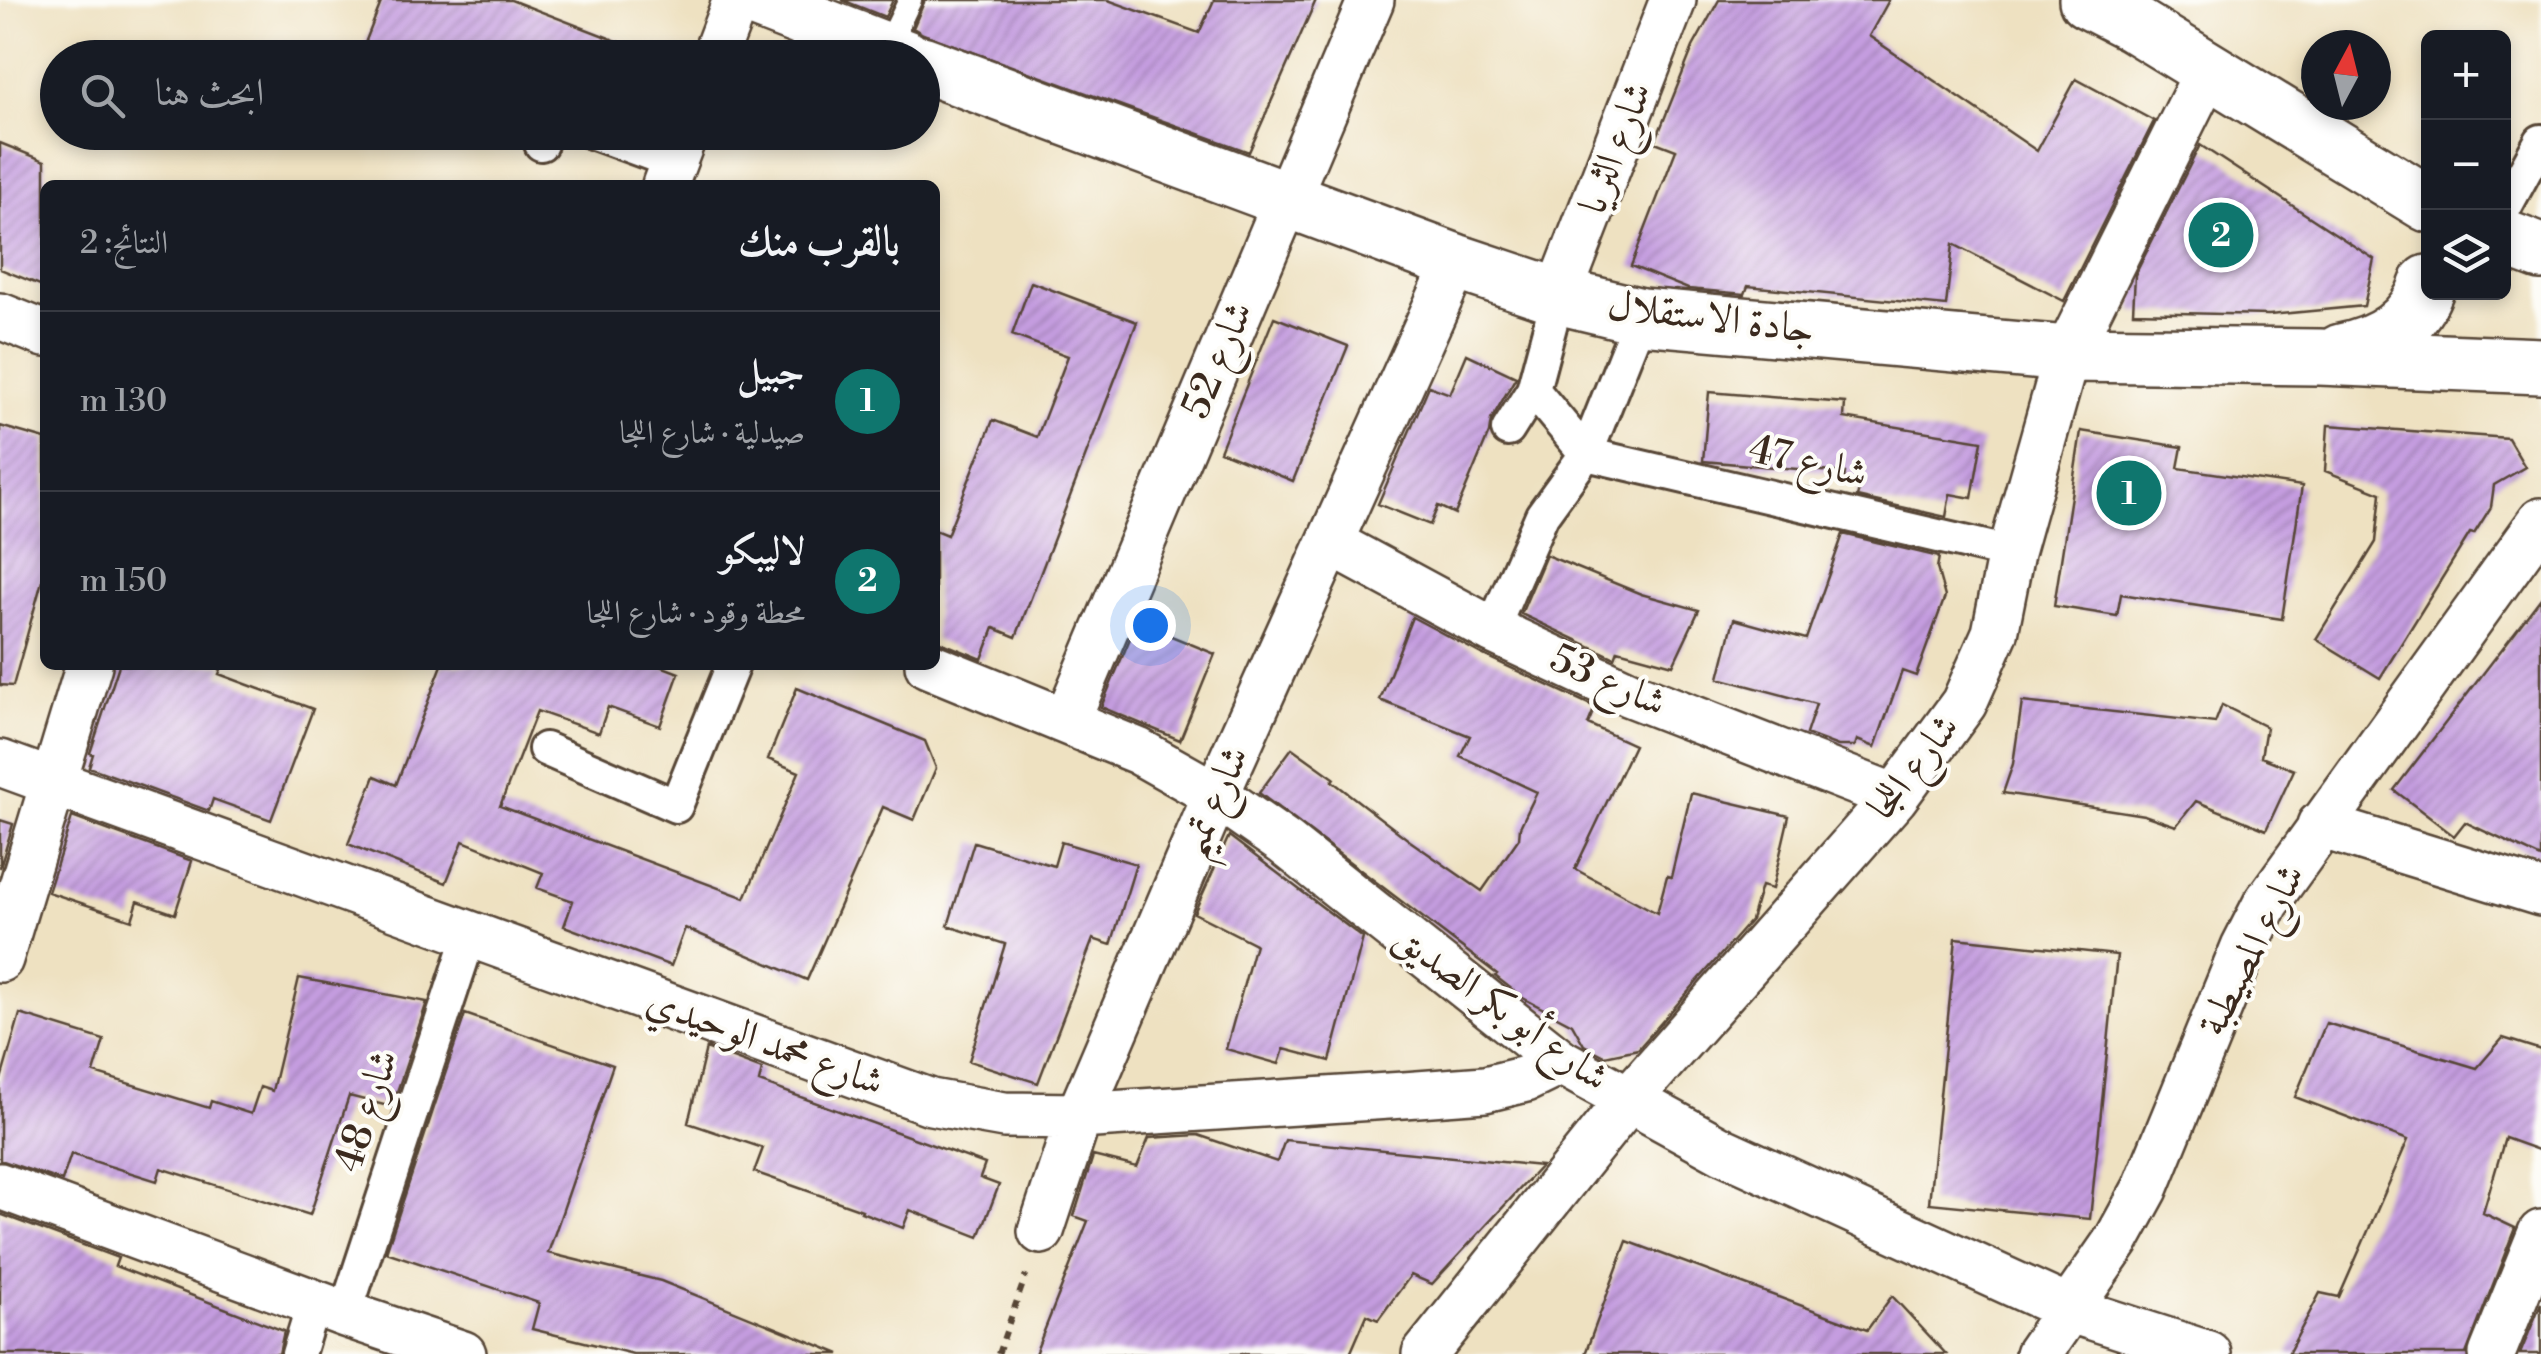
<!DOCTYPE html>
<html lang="ar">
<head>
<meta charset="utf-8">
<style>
  :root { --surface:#171b24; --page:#20242c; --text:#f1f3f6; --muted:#9ea1a6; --line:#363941; --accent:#0f766e }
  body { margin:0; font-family:"Libre Bodoni",Amiri,serif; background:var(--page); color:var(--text); direction:rtl }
  .controls { position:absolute; right:30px; top:30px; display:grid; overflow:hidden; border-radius:15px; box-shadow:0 5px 15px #0003 }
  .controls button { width:90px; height:90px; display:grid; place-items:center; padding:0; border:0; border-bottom:2px solid var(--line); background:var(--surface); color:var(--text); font:50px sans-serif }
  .compass { position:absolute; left:2301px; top:30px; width:90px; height:90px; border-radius:50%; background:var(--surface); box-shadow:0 5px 15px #0003; rotate:7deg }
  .you { position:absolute; left:1150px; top:625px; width:35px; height:35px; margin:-25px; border:8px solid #fff; border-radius:50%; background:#1a73e8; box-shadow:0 0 0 15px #1a73e833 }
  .badge { display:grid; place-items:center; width:65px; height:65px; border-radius:50%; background:var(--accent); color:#fff; font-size:32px; font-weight:700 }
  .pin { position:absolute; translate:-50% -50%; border:5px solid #fff; box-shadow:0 2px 10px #0006 }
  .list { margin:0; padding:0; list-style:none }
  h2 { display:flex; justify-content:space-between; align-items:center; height:130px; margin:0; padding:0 40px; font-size:42px }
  h2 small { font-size:32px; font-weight:400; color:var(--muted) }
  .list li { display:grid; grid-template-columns:65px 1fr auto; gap:30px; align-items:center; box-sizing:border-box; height:180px; padding:0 40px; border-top:2px solid var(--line) }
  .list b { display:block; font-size:38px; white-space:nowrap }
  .list p { margin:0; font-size:32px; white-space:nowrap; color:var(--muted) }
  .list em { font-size:32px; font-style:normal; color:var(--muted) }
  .icon { flex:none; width:55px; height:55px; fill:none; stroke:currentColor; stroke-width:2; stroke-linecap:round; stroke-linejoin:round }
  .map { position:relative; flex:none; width:2541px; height:1354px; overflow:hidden; direction:ltr }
  .search { position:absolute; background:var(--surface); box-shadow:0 5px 15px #0003; left:40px; top:40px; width:900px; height:110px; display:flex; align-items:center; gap:25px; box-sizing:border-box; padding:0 35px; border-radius:55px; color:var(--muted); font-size:38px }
  .panel { position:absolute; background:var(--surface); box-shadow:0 5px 15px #0003; left:40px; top:180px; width:900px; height:490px; border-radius:15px; direction:rtl }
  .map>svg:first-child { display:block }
  .building { fill:url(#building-hatch) }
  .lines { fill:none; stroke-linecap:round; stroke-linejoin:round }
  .service-casing { stroke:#564536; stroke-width:28 }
  .pedestrian-casing { stroke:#564536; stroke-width:38 }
  .minor-casing { stroke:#564536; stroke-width:50 }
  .secondary-casing { stroke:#564536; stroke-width:60 }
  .path { stroke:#564536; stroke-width:6; stroke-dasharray:8 8; stroke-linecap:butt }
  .service { stroke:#fff; stroke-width:22 }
  .pedestrian { stroke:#fff; stroke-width:32 }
  .minor { stroke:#fff; stroke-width:45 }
  .secondary { stroke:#fff; stroke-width:55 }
  .labels { text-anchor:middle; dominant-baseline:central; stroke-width:8; stroke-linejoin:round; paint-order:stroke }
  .street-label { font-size:40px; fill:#3b2a1e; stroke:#fdfcf7 }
</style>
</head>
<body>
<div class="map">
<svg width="2541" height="1354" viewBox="0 0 2541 1354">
  <defs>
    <pattern id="building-hatch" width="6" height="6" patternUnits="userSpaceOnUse" patternTransform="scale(2.5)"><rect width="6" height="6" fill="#c59de0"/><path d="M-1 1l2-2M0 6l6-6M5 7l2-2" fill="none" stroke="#a180b5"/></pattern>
  </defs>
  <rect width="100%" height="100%" fill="#fdfcf7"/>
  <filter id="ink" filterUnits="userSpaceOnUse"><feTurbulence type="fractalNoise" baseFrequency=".01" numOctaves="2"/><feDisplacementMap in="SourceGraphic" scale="20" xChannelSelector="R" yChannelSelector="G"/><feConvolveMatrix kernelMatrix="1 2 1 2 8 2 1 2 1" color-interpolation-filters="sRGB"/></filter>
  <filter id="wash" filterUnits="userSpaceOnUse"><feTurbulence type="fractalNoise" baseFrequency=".0048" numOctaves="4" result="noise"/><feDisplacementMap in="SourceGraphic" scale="40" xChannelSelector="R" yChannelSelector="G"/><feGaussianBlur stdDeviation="2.25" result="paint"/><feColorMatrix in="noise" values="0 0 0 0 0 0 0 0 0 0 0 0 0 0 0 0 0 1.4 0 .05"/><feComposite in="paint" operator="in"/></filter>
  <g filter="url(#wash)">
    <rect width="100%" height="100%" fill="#eee1c1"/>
    <g id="blocks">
      <!-- building -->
      <path class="building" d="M 382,0 L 511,0 L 661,58 L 402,58 L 365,43 Z
        M 842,0 L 893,0 L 885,17 Z
        M 925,0 L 1108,0 L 1199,33 L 1214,0 L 1316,0 L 1249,152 L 923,34 L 913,28 Z
        M 1719,0 L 1889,0 L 1869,36 L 2037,151 L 2076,79 L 2154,121 L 2064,301 L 1953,244 L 1946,306 L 1748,286 L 1745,294 L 1688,289 L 1631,266 L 1676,150 L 1655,142 L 1693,47 Z
        M 0,143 L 45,161 L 45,287 L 0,269 Z
        M 2200,145 L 2374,259 L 2364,306 L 2269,315 L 2133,312 L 2135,275 Z
        M 1031,282 L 1137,322 L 1016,637 L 994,628 L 982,659 L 935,640 L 935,530 L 947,535 L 993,420 L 1037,437 L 1068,356 L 1012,335 Z
        M 1274,317 L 1348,346 L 1293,481 L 1220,451 Z
        M 1467,354 L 1516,377 L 1491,420 L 1489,433 L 1455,514 L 1438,506 L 1430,525 L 1378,504 L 1429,386 L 1450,394 Z
        M 1709,392 L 1845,403 L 1844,418 L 1982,441 L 1972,498 L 1950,494 L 1946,517 L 1857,497 L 1861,483 L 1844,480 L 1845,473 L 1703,461 Z
        M 2328,425 L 2508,438 L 2525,467 L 2494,485 L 2491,507 L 2474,534 L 2470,533 L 2380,678 L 2316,639 L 2376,542 L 2381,493 L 2325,471 Z
        M 0,426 L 45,439 L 45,570 L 13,686 L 0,685 Z
        M 2081,431 L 2182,447 L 2178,468 L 2302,486 L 2282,619 L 2121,594 L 2117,616 L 2054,606 Z
        M 1843,534 L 1939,557 L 1937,568 L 1945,597 L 1916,676 L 1902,671 L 1875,747 L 1857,740 L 1855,746 L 1838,746 L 1806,734 L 1816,704 L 1719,678 L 1734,619 L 1806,639 Z
        M 1546,555 L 1641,594 L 1699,610 L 1673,665 L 1618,650 L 1615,658 L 1521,614 Z
        M 2541,598 L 2541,858 L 2465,822 L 2454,836 L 2394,790 Z
        M 1412,617 L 1481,654 L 1595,707 L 1588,724 L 1634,745 L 1575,869 L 1657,913 L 1667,876 L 1671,877 L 1691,793 L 1789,816 L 1772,889 L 1761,886 L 1751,920 L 1638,1049 L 1605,1056 L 1584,1045 L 1572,1024 L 1523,998 L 1495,976 L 1497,974 L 1259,793 L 1292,748 L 1334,778 L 1332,781 L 1410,841 L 1482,891 L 1519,838 L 1520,827 L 1537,792 L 1460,756 L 1470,736 L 1380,700 Z
        M 1137,622 L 1215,654 L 1180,740 L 1101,707 Z
        M 119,665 L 223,665 L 219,674 L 313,709 L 271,820 L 213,799 L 209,811 L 89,767 L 93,754 L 90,753 Z
        M 442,665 L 658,665 L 679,673 L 660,726 L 608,707 L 599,733 L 537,711 L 500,806 L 745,898 L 799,772 L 768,759 L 797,688 L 925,741 L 936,768 L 914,820 L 883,807 L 807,980 L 685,928 L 671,966 L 564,926 L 573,901 L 537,888 L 543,873 L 463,841 L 446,883 L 348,844 L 375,776 L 396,785 Z
        M 2022,702 L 2215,723 L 2222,705 L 2266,727 L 2261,757 L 2294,770 L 2266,830 L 2196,801 L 2176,826 L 2144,815 L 2003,793 L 2013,764 Z
        M 72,817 L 192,861 L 175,914 L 138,901 L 132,920 L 48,892 Z
        M 0,820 L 13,824 L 0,868 Z
        M 1229,836 L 1363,938 L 1330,1061 L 1284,1049 L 1279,1064 L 1226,1049 L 1255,944 L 1194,913 Z
        M 974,842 L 1054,866 L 1061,842 L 1136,864 L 1111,945 L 1093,939 L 1038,1083 L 969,1061 L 1005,944 L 948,926 Z
        M 1956,938 L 2117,955 L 2090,1219 L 1929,1203 Z
        M 299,978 L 427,1002 L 392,1107 L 349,1096 L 310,1215 L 161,1168 L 157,1181 L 71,1154 L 62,1181 L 0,1160 L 0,1083 L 20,1014 L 104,1040 L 94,1073 L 209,1108 L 211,1101 L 251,1114 L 260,1087 L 272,1091 Z
        M 465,1014 L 613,1065 L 548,1253 L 661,1281 L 840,1354 L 633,1354 L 532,1329 L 539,1303 L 386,1252 Z
        M 2326,1023 L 2477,1068 L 2503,1038 L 2541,1050 L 2541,1151 L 2505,1138 L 2483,1213 L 2515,1228 L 2466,1354 L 2288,1354 L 2320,1293 L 2339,1297 L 2408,1140 L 2295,1097 Z
        M 706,1048 L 762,1069 L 759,1082 L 985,1164 L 980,1178 L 999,1185 L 979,1237 L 910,1210 L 903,1228 L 861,1212 L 862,1210 L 754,1172 L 763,1148 L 688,1123 Z
        M 1198,1135 L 1277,1162 L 1285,1140 L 1541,1166 L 1432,1284 L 1411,1275 L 1378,1320 L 1367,1315 L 1350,1354 L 1035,1354 L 1088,1221 L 1074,1216 L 1093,1156 L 1137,1167 L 1149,1138 Z
        M 0,1214 L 118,1258 L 115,1266 L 284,1331 L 279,1354 L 0,1354 Z
        M 1627,1241 L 1867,1330 L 1892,1296 L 1946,1354 L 1585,1354 Z
        M 2541,1303 L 2541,1354 L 2520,1354 Z"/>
    </g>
  </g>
  <g filter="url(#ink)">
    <use href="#blocks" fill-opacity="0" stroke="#564536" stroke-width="2.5"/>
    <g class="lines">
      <defs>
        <path id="service" d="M 886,50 L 910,0"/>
        <path id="pedestrian" d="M 591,132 L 673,162
          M 541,144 L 545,132
          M 2504,209 L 2541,141
          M 1533,390 L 1586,454 L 2011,553
          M 1508,430 L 1533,390 L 1558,296
          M 1492,630 L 1542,515 L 1586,454 L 1641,316
          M 545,749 L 676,806 L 733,665
          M 345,1314 L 470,935
          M 298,1354 L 314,1302"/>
        <path id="minor" d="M 714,58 L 736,0
          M 665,185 L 685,132
          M 1558,296 L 1673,0
          M 0,316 L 45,334
          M 1331,543 L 1492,630 L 1630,694 L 1895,797
          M 928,665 L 1138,751 L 1216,795 L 1285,843 L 1561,1062 L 1723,1151 L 2071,1310 L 2208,1354
          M 1067,720 L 1371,0
          M 0,763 L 931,1102 L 1004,1115 L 1079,1116 L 1404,1095 L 1485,1089 L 1526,1079 L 1561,1062
          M 2320,825 L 2541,893
          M 0,959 L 89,665
          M 0,1186 L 345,1314 L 463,1354
          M 1041,1231 L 1079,1116 L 1216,795 L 1456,262
          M 1425,1354 L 1628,1100 L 1895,797 L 1964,703 L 1995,633 L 2011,553 L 2067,354 L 2208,70
          M 2038,1354 L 2117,1240 L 2145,1189 L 2244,947 L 2267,902 L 2541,521
          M 2492,1354 L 2541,1233"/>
        <path id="secondary" d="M 755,0 L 905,58
          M 2087,0 L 2132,23 L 2428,204
          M 922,64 L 1456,262 L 1558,296 L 1641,316 L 2067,354 L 2319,357 L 2541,366
          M 2504,238 L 2541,252
          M 2341,352 C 2382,344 2415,324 2428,283"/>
      </defs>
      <!-- service casing -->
      <use href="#service" class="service-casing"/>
      <!-- pedestrian casing -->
      <use href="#pedestrian" class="pedestrian-casing"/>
      <!-- minor casing -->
      <use href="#minor" class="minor-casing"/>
      <!-- secondary casing -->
      <use href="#secondary" class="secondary-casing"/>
      <!-- path -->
      <path class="path" d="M 998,1354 L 1026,1275"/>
      <!-- service -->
      <use href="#service" class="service"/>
      <!-- pedestrian -->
      <use href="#pedestrian" class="pedestrian"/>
      <!-- minor -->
      <use href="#minor" class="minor"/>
      <!-- secondary -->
      <use href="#secondary" class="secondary"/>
    </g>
  </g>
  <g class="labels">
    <!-- street labels -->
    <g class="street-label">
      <text transform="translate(1616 148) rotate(-69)">شارع الثريا</text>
      <text transform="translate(1711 318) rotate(7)">جادة الاستقلال</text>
      <text transform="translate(1218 360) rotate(-67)">شارع 52</text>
      <text transform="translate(1808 462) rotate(13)">شارع 47</text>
      <text transform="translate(1608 681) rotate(24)">شارع 53</text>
      <text transform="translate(1914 767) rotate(-52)">شارع اللجا</text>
      <text transform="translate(1214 802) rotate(-66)">شارع تميم</text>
      <text transform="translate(2252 950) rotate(-63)">شارع المصيطبة</text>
      <text transform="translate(1501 1008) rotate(36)">شارع أبو بكر الصديق</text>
      <text transform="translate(765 1042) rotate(20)">شارع محمد الوحيدي</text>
      <text transform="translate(367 1111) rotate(-72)">شارع 48</text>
    </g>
  </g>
</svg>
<div class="controls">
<button>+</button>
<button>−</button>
<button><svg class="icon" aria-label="layers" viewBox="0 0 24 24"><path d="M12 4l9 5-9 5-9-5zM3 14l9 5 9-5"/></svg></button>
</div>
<svg class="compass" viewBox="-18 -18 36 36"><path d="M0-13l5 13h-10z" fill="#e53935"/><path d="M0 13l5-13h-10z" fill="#9ea1a6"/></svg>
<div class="you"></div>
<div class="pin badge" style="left:2129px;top:493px">1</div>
<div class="pin badge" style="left:2221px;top:235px">2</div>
<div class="search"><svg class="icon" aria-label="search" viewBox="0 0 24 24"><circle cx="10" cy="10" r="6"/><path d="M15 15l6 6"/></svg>ابحث هنا</div>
<section class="panel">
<h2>بالقرب منك<small>النتائج: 2</small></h2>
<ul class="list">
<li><span class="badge">1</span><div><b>جبيل</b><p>صيدلية · شارع اللجا</p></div><em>130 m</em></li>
<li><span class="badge">2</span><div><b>لاليبكو</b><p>محطة وقود · شارع اللجا</p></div><em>150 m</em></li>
</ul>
</section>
</div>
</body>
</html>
